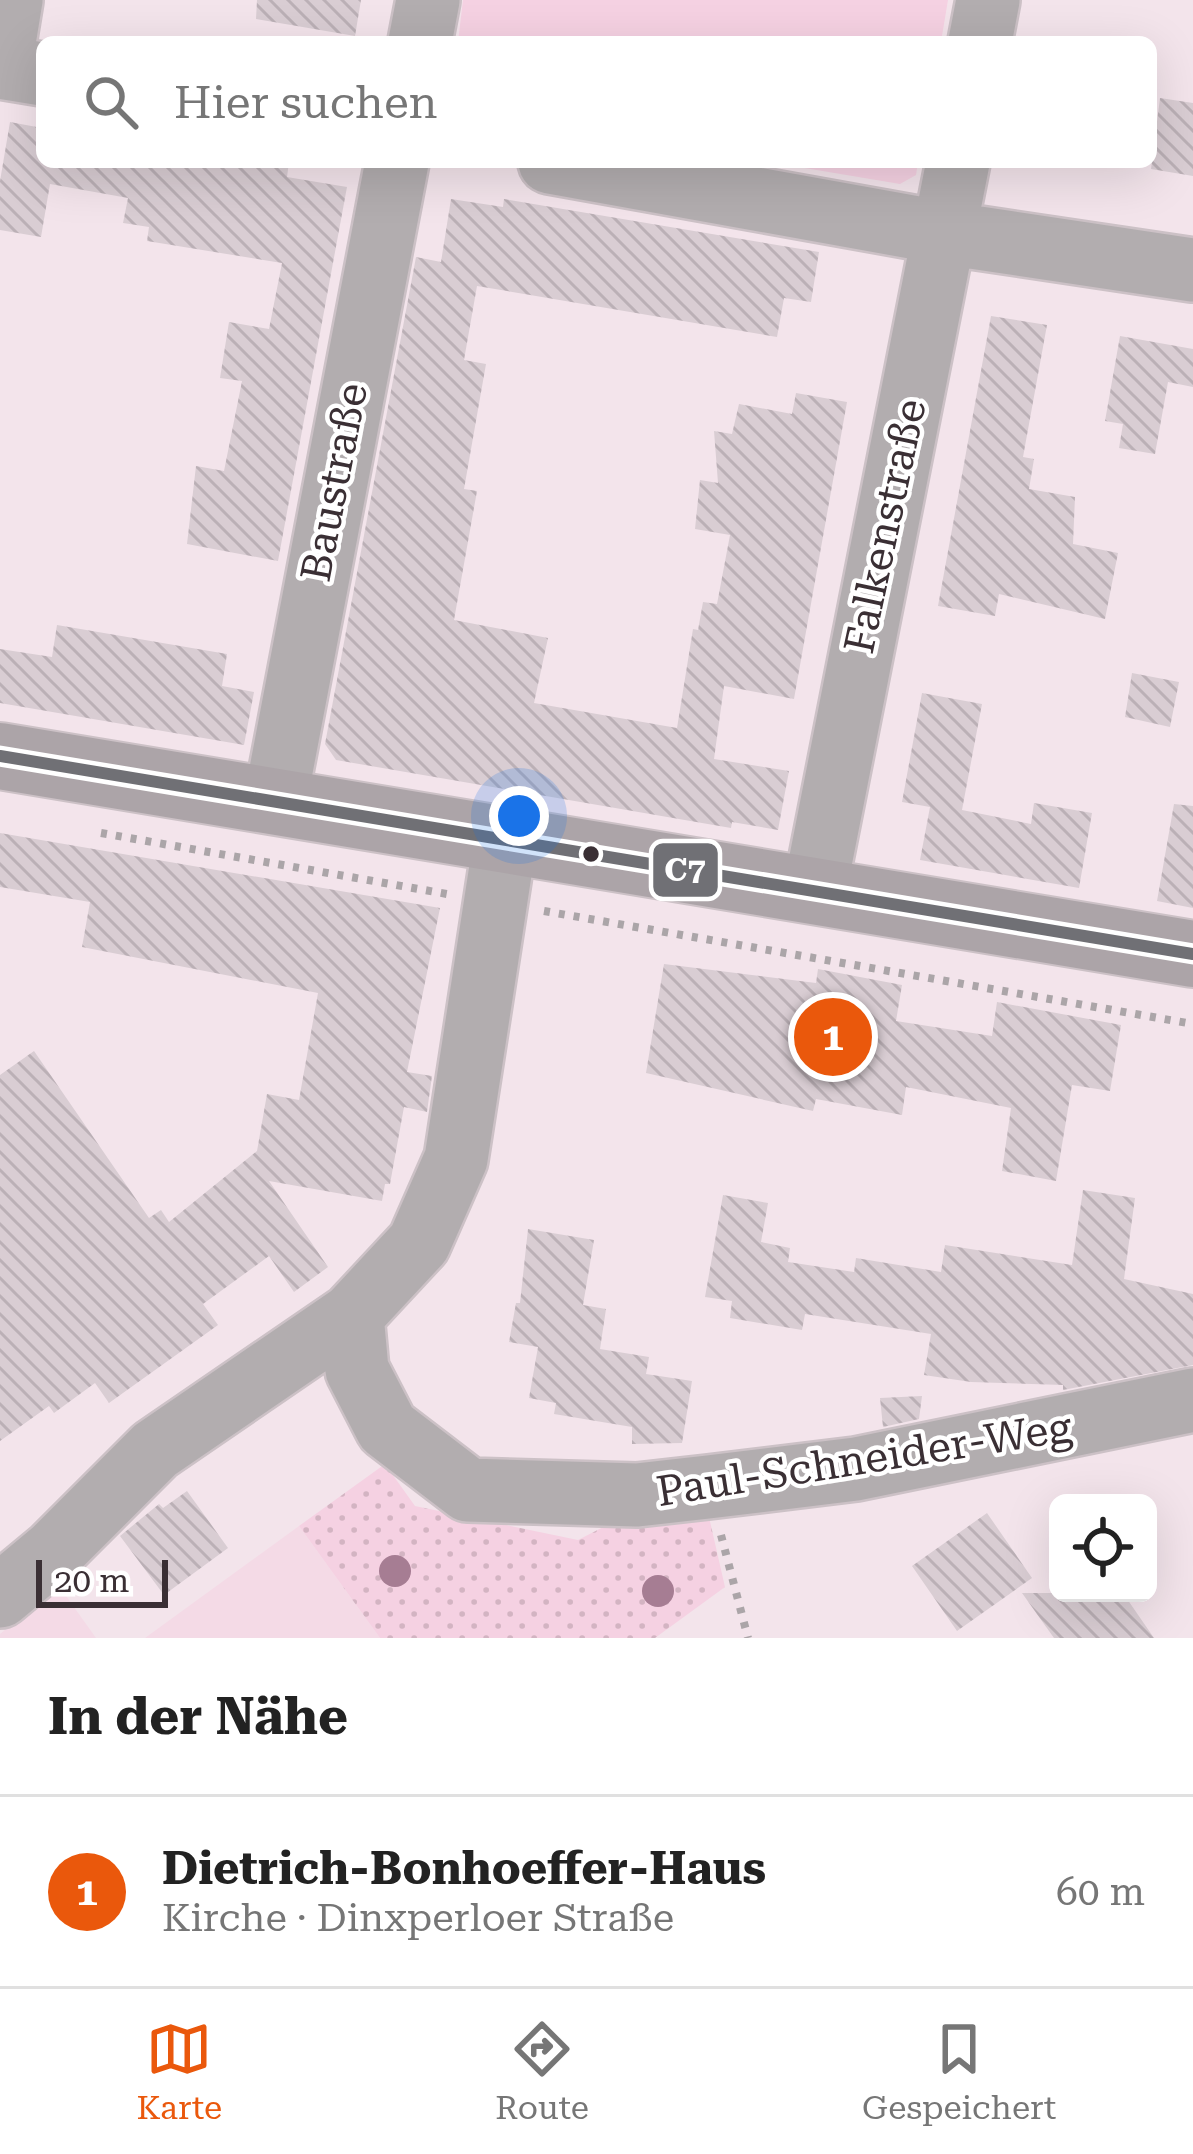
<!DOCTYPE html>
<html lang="de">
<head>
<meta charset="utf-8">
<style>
  :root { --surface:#fff; --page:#f2f2f2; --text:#222; --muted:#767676; --line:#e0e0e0; --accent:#ea580c }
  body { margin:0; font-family:"Roboto Serif",serif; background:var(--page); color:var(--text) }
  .controls { position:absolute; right:36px; bottom:36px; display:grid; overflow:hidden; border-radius:18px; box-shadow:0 12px 48px #0002 }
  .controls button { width:108px; height:108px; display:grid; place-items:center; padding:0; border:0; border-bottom:3px solid var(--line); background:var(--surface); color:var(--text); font:60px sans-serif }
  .scale { position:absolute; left:36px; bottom:30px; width:132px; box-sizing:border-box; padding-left:12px; border:6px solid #3a2f34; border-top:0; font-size:33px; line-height:42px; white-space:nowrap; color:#3a2f34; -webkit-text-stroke:9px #fff; paint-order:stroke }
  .you { position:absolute; left:519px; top:816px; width:42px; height:42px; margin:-30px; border:9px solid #fff; border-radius:50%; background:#1a73e8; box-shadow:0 0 0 18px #1a73e833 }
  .badge { display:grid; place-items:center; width:78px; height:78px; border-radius:50%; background:var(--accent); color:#fff; font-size:39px; font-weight:700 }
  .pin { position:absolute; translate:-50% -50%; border:6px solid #fff; box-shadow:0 3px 12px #0006 }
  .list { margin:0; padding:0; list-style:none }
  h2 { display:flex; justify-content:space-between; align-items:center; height:156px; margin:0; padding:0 48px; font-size:51px }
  h2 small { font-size:39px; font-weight:400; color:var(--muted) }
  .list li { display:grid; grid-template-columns:78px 1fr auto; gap:36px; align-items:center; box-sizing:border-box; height:192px; padding:0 48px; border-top:3px solid var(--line) }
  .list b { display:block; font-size:45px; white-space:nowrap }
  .list p { margin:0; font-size:39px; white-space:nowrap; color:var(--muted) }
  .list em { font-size:39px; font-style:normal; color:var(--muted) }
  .icon { flex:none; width:66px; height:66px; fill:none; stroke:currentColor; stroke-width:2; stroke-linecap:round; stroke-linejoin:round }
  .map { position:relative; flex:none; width:1193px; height:1638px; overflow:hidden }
  .search { position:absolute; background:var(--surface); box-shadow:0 12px 48px #0002; left:36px; right:36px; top:36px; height:132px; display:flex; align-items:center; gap:30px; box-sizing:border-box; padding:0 42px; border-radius:18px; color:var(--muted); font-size:45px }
  .sheet { height:348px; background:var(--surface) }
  nav { display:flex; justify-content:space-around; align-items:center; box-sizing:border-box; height:168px; border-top:3px solid var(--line); background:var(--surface); font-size:33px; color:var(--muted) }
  nav a { display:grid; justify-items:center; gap:6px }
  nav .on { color:var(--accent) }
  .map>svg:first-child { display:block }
  .built { fill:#f4dae6 }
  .grass { fill:url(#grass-dots) }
  .green { fill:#f5d1e2 }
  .building { fill:url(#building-back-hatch) }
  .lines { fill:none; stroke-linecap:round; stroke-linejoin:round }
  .minor-casing { stroke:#ccc1c6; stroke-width:68 }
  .major-casing { stroke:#ccc1c6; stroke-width:70 }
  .path { stroke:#aba5a8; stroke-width:8; stroke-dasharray:6 9; stroke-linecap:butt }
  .minor { stroke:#b2adaf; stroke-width:63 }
  .major { stroke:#aca4a8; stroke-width:66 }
  .bus-1-casing { stroke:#fff; stroke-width:21 }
  .bus-1 { stroke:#707075; stroke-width:12 }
  .tree { fill:#a67d93 }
  .bus-dot { fill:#3a2f34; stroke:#fff; stroke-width:4.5 }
  .labels { text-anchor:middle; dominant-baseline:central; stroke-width:9; stroke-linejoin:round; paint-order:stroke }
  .street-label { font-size:42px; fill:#3a2f34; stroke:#fff }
  .line-badge { stroke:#fff; stroke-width:4.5 }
  .badge-label { font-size:33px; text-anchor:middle; font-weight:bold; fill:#fff }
</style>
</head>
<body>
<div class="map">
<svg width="1193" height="1638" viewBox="0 0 1193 1638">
  <defs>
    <pattern id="grass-dots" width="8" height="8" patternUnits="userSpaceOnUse" patternTransform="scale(3)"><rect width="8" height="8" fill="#f5d1e2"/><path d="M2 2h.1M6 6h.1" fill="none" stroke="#d3b4c2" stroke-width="1.8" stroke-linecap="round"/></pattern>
    <pattern id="building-back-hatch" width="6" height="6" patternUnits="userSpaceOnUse" patternTransform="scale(3)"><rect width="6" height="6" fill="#d9cdd3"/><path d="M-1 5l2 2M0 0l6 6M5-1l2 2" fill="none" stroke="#bbb0b6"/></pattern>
  </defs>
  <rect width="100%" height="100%" fill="#f3e4eb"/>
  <!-- built -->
  <path class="built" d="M 299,1526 L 380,1638 L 145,1638 Z
    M 59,1586 L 96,1638 L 0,1638 L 0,1634 Z"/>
  <!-- grass -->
  <path class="grass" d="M 385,1464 L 415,1506 L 578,1540 L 660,1498 L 709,1517 L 725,1587 L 655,1638 L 380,1638 L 299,1526 Z"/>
  <!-- green -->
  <path class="green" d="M 463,0 L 948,0 L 941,42 L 458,42 Z
    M 769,162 L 918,162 L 916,175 L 900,184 Z"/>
  <!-- building -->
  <path class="building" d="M 257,0 L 361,0 L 355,36 L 256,19 Z
    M 1160,98 L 1193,103 L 1193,176 L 1151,169 Z
    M 10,122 L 42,128 L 42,162 L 289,162 L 287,177 L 347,187 L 278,561 L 187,544 L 196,466 L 224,471 L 242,381 L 220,378 L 229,322 L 269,329 L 282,263 L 147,241 L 149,227 L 123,223 L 128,198 L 50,184 L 41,237 L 0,230 L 0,181 Z
    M 451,199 L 503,207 L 504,199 L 819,252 L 811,302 L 784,298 L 777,337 L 477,286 L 464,360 L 486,364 L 464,489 L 477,491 L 454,620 L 548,638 L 534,703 L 677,728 L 693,629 L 698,630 L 703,602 L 717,604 L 730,535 L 695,529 L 700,480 L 718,483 L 714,431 L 732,434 L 739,404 L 792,414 L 796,393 L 847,402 L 794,699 L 724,686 L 714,759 L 789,771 L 778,830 L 732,822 L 731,828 L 336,760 L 325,744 L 416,257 L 441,262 Z
    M 991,316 L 1047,325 L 1023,457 L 1034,459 L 1029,489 L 1075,497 L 1073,544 L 1118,553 L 1105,619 L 999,594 L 995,616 L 938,606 Z
    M 1120,336 L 1193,349 L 1193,387 L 1168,382 L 1155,454 L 1119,448 L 1123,424 L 1105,421 Z
    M 57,625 L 227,654 L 222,686 L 254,692 L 244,745 L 0,703 L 0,649 L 52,657 Z
    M 1132,673 L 1179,682 L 1170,727 L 1125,717 Z
    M 922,693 L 982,704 L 962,810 L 1031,824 L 1034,803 L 1092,813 L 1079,888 L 920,860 L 930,807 L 902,802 Z
    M 1174,804 L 1193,806 L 1193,908 L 1157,901 Z
    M 0,833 L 440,908 L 407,1072 L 432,1076 L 427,1112 L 404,1107 L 390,1184 L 385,1184 L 382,1201 L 269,1181 L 328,1267 L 294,1292 L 269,1256 L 203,1304 L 218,1325 L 109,1403 L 95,1383 L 54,1413 L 49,1406 L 0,1441 L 0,1075 L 34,1051 L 149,1218 L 161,1210 L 169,1222 L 257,1151 L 267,1094 L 299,1100 L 318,993 L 82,947 L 90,902 L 0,887 Z
    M 664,964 L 816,983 L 818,969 L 902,985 L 896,1021 L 992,1036 L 997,1002 L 1121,1025 L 1110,1091 L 1072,1085 L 1056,1181 L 1002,1171 L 1011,1108 L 906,1087 L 902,1115 L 816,1099 L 813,1111 L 646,1073 Z
    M 1083,1190 L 1135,1198 L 1124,1279 L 1193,1294 L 1193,1365 L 1063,1390 L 1063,1385 L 971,1382 L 924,1375 L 931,1334 L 805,1314 L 802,1330 L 730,1318 L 732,1301 L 705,1297 L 723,1195 L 768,1203 L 761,1242 L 790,1248 L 788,1262 L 854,1272 L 856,1258 L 941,1272 L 945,1245 L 1072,1265 Z
    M 528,1229 L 594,1240 L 583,1305 L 606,1309 L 600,1349 L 649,1357 L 646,1374 L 692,1381 L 682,1443 L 632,1444 L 632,1427 L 554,1414 L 556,1403 L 529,1398 L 538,1347 L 509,1342 L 516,1303 L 520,1303 Z
    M 922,1396 L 919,1419 L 883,1427 L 880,1398 Z
    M 187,1491 L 228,1548 L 164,1595 L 120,1536 L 159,1504 L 163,1508 Z
    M 987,1513 L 1032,1578 L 957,1631 L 912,1566 Z
    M 1022,1593 L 1123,1593 L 1154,1638 L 1054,1638 Z"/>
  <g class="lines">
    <defs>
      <path id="minor" d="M 11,0 L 0,67 L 42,74
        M 420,42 L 428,0
        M 980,42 L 988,0
        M 550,162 L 945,233 L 1193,270
        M 275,802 L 397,162
        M 815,889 L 958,162
        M 352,1315 L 357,1370 L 387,1428 L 468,1490 L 637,1495 L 708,1487 L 856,1469 L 1193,1400
        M 0,1596 L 54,1551 L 155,1450 L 352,1315 L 419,1243 L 456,1159 L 505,841"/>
      <path id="major" d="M 0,756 L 1193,954"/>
    </defs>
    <!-- minor casing -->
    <use href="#minor" class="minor-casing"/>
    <!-- major casing -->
    <use href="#major" class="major-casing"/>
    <!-- path -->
    <path class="path" d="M 101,833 L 447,894
      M 544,911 L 1193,1024
      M 721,1535 L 748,1638"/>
    <!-- minor -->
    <use href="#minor" class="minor"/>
    <!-- major -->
    <use href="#major" class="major"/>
    <defs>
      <path id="bus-1" d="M 0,756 L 1193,954"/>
    </defs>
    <!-- bus-1 casing -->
    <use href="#bus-1" class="bus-1-casing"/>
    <!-- bus-1 -->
    <use href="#bus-1" class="bus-1"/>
  </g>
  <!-- trees -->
  <g class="tree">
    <circle cx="395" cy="1571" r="16"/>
    <circle cx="658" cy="1591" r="16"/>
  </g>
  <!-- markers -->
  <circle class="bus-dot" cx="591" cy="854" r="10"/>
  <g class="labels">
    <!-- street labels -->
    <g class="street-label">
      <text transform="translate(334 482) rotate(-79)">Baustraße</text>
      <text transform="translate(885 526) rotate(-78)">Falkenstraße</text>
      <text transform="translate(864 1459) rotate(-9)">Paul-Schneider-Weg</text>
    </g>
  </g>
  <rect class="line-badge" x="651" y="841" width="69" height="58" rx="12" fill="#707075"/>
  <g class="badge-label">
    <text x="685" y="881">C7</text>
  </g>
</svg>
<div class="controls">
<button><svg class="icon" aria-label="locate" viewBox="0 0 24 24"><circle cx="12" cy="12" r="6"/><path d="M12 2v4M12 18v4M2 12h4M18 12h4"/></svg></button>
</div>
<div class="scale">20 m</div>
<div class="you"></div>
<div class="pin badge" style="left:833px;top:1037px">1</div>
<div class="search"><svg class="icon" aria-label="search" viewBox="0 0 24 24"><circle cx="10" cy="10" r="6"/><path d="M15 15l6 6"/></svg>Hier suchen</div>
</div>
<section class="sheet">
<h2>In der Nähe<small></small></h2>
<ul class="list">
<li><span class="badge">1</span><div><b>Dietrich-Bonhoeffer-Haus</b><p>Kirche · Dinxperloer Straße</p></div><em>60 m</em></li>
</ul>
</section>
<nav>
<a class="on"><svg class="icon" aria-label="map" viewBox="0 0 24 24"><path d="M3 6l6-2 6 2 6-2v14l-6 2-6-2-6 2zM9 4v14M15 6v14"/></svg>Karte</a>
<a><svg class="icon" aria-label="directions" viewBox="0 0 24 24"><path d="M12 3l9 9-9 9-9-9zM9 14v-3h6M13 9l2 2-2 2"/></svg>Route</a>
<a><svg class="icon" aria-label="saved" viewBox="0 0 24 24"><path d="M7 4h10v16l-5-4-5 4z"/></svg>Gespeichert</a>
</nav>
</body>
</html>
